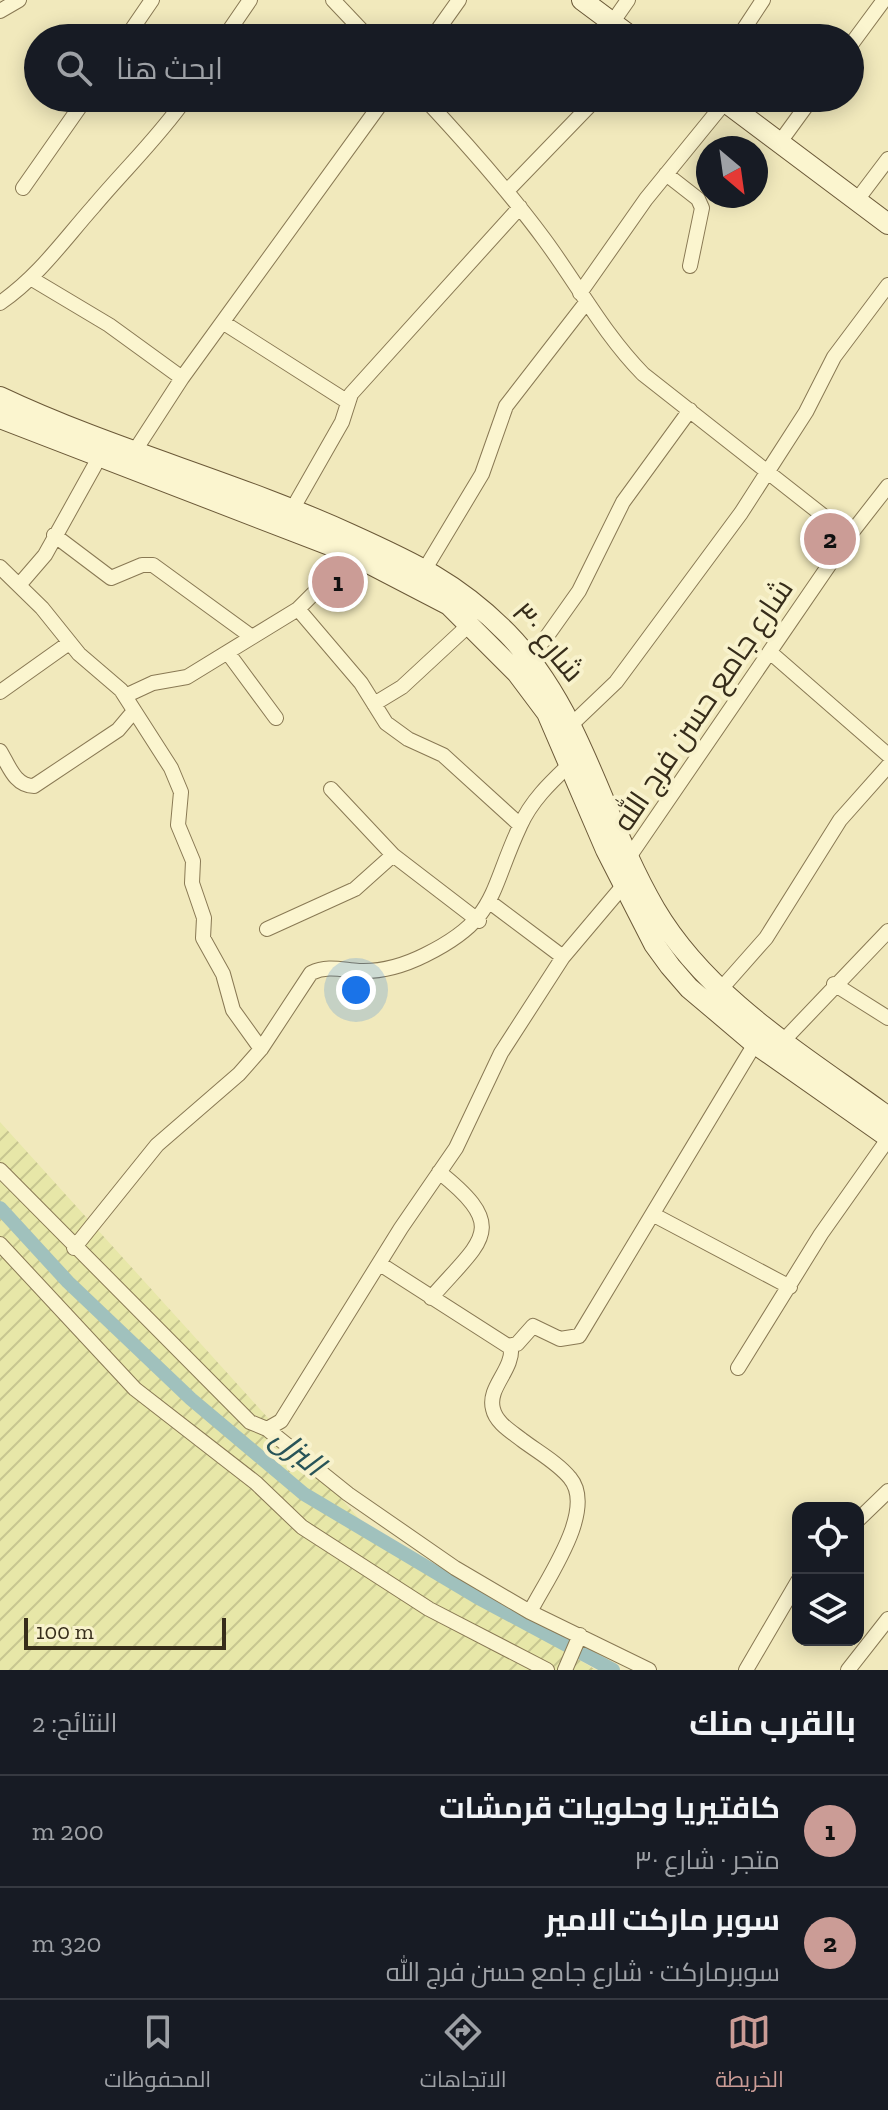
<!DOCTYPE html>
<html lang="ar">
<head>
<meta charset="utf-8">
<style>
  :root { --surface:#171b24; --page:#20242c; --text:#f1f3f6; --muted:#9ea1a6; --line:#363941; --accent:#cb9c96 }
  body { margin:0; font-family:"Zilla Slab",Cairo,serif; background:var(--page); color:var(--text); direction:rtl }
  .controls { position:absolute; right:24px; bottom:24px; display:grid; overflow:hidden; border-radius:16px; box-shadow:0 4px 20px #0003 }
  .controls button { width:72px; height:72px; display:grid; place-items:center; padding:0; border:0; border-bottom:2px solid var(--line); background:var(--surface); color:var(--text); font:40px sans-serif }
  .compass { position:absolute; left:696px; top:136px; width:72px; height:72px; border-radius:50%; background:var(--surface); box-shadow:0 4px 20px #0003; rotate:151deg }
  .scale { position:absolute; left:24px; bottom:20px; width:202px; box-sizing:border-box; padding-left:8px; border:4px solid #372d1a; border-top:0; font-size:22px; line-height:28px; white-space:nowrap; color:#372d1a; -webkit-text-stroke:6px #f8f2cc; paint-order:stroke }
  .you { position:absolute; left:356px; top:990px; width:28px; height:28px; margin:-20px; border:6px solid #fff; border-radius:50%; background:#1a73e8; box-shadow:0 0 0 12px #1a73e833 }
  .badge { display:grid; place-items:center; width:52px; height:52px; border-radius:50%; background:var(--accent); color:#111; font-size:26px; font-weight:700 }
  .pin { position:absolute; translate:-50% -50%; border:4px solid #fff; box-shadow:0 2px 8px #0006 }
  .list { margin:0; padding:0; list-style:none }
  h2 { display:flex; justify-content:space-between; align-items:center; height:104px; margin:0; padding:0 32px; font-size:34px }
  h2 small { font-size:26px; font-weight:400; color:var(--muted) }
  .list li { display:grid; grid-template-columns:52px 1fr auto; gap:24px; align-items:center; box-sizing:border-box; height:112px; padding:0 32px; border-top:2px solid var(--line) }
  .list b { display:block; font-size:30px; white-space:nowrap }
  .list p { margin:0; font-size:26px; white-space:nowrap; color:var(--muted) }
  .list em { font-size:26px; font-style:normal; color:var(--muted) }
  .icon { flex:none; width:44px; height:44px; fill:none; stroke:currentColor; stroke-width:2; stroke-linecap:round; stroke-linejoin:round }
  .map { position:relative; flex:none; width:888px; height:1670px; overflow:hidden; direction:ltr }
  .search { position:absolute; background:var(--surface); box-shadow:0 4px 20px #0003; left:24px; right:24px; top:24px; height:88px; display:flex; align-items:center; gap:20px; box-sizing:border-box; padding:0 28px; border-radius:44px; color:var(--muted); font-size:30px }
  .sheet { height:328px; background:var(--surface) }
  nav { display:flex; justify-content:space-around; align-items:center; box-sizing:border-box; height:112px; border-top:2px solid var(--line); background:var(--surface); font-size:22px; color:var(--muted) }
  nav a { display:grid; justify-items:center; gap:4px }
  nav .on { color:var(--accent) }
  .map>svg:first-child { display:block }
  .farmland { fill:url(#farmland-furrows) }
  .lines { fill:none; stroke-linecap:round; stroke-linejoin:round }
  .canal { stroke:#a0c1bd; stroke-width:14 }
  .street-casing { stroke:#897954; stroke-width:16 }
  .secondary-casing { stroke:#6b5938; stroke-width:22 }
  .street { stroke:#fbf5cf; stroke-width:14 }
  .secondary { stroke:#fbf5cf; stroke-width:20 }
  .labels { text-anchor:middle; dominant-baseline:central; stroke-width:8; stroke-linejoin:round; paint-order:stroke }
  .street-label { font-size:30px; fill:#372d1a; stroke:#f8f2cc }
  .water-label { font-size:32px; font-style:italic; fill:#285458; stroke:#f8f2cc }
</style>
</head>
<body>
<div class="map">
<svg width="888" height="1670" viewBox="0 0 888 1670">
  <defs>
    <pattern id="farmland-furrows" width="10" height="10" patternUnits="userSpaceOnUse" patternTransform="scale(2)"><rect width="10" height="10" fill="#e7e7a8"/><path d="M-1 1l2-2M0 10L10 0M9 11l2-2" fill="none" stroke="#c7c690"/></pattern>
  </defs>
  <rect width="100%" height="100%" fill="#f1e9bc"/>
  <!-- farmland -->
  <path class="farmland" d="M 0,1122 L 373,1534 L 596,1670 L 0,1670 Z"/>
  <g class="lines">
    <!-- canal -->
    <path class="canal" d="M 0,1208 L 68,1282 L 191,1399 L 304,1494 L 477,1597 L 613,1670"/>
    <defs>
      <path id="street" d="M 333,0 L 369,38
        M 0,11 L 19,0
        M 612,23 L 628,0
        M 126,38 L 152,0
        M 224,38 L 250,0
        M 432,38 L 459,0
        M 738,38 L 763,0
        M 850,46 L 884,0
        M 424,98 C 467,144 507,189 544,239 C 578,285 603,333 643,374 L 849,536
        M 780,142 L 812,98
        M 666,174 L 698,199 L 702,208 L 690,266
        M 23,188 L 86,98
        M 507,191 L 597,98
        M 857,200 L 888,159
        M 32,279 L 109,325 L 182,378
        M 580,293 L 646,199 L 725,102
        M 0,303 C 39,276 63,241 94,206 C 125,169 158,138 186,98
        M 224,323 L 348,402
        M 136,449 L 182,378 L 385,98
        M 293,508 L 342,422 L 351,394 L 520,207
        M 54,535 L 111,578 L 142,565 L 153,565 L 252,637
        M 0,567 L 42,608 L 79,654 L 121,690 L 171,768 L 181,792 L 178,825 L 193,861 L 192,883 L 204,918 L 203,938 L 223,974 L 233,1010 L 261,1049
        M 425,569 L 482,474 L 506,406 L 585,304
        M 20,584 L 45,555 L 100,456
        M 298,609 L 361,683 L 386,723 L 408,739 L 443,755 L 520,825
        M 228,653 L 276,718
        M 771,653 L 888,755
        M 528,656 L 545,639 L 579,591 L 623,502 L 690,410
        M 0,692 L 69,643
        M 125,696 L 153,683 L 187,677 L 298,609 L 329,578 L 350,543
        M 374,704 L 402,687 L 470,624
        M 572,724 L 616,682 L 741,513 L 806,412 L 834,357 L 888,285
        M 0,751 C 9,766 15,786 34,786 L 118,730 L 134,711
        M 331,789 L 393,855 L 479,921
        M 627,860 L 849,536 L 888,486
        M 491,903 L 563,957
        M 267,929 L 355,889 L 393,855
        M 834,984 L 888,1018
        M 720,990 L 766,938 L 840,820 L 888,766
        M 784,1040 L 888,931
        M 0,1170 L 250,1422 L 267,1429 L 348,1494 L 455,1568 L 530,1612 L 649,1670
        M 654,1215 L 790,1287
        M 0,1244 L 135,1389 L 256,1483 L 302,1527 L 429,1609 L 547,1670
        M 74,1248 L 157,1145 L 239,1074 L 261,1049 L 311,973 C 328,965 342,970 359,971 C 382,972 405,965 425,955 C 498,919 489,892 520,826 C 531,801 550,783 570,764
        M 380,1264 L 508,1346 L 517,1344 L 533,1326 L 560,1339 L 579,1336 L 759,1037
        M 431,1298 C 481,1240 511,1229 439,1172
        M 511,1346 C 514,1370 487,1387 493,1409 C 496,1423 512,1432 522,1440 C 538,1452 558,1463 570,1478 C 597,1510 546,1580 530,1612
        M 738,1368 L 821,1234 L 888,1139
        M 267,1429 L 281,1421 L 401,1228 L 456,1148 L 501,1053 L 563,957 L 623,886
        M 858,1520 L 888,1491
        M 565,1670 L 580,1635
        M 746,1670 L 798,1581
        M 848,1670 L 888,1619"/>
      <path id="secondary" d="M 582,0 L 633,38
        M 720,98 L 888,224
        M 0,397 C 112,450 236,482 350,534 C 412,562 458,583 507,633 C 583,711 601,817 655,909 C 708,999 805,1056 888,1117
        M 0,418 L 345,551 L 449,605 L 517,673 L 547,713 L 606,850 L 654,944 L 670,966 L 689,988 L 754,1043 L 888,1137"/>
    </defs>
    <!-- street casing -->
    <use href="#street" class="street-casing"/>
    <!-- secondary casing -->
    <use href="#secondary" class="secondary-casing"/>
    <!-- street -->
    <use href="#street" class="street"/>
    <!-- secondary -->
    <use href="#secondary" class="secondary"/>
  </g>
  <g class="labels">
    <!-- street labels -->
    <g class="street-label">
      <text transform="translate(548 642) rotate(50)">شارع ٣٠</text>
      <text transform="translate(703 705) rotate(-56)">شارع جامع حسن فرج الله</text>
    </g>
    <!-- water labels -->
    <g class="water-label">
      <text transform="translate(298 1451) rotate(39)">البزل</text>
    </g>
  </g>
</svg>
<div class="controls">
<button><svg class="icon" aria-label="locate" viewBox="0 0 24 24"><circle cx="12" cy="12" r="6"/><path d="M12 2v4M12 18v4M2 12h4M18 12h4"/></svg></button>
<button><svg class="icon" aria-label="layers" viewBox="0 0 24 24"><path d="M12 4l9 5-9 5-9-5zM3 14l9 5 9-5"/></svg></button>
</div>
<svg class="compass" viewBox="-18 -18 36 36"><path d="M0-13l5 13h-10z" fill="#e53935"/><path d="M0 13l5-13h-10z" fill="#9ea1a6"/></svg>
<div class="scale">100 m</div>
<div class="you"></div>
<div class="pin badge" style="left:338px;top:582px">1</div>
<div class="pin badge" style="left:830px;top:539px">2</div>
<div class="search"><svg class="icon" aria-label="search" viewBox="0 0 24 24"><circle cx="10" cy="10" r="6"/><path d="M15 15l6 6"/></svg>ابحث هنا</div>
</div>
<section class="sheet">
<h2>بالقرب منك<small>النتائج: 2</small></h2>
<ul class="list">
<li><span class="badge">1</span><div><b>كافتيريا وحلويات قرمشات</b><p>متجر · شارع ٣٠</p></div><em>200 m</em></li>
<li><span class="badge">2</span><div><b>سوبر ماركت الامير</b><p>سوبرماركت · شارع جامع حسن فرج الله</p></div><em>320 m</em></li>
</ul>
</section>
<nav>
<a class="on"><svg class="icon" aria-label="map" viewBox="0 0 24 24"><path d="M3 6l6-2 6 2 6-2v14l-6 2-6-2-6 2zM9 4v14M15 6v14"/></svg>الخريطة</a>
<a><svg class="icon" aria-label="directions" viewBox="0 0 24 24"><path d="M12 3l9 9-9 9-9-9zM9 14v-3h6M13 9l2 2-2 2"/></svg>الاتجاهات</a>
<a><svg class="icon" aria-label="saved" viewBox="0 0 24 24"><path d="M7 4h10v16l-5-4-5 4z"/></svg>المحفوظات</a>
</nav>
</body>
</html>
